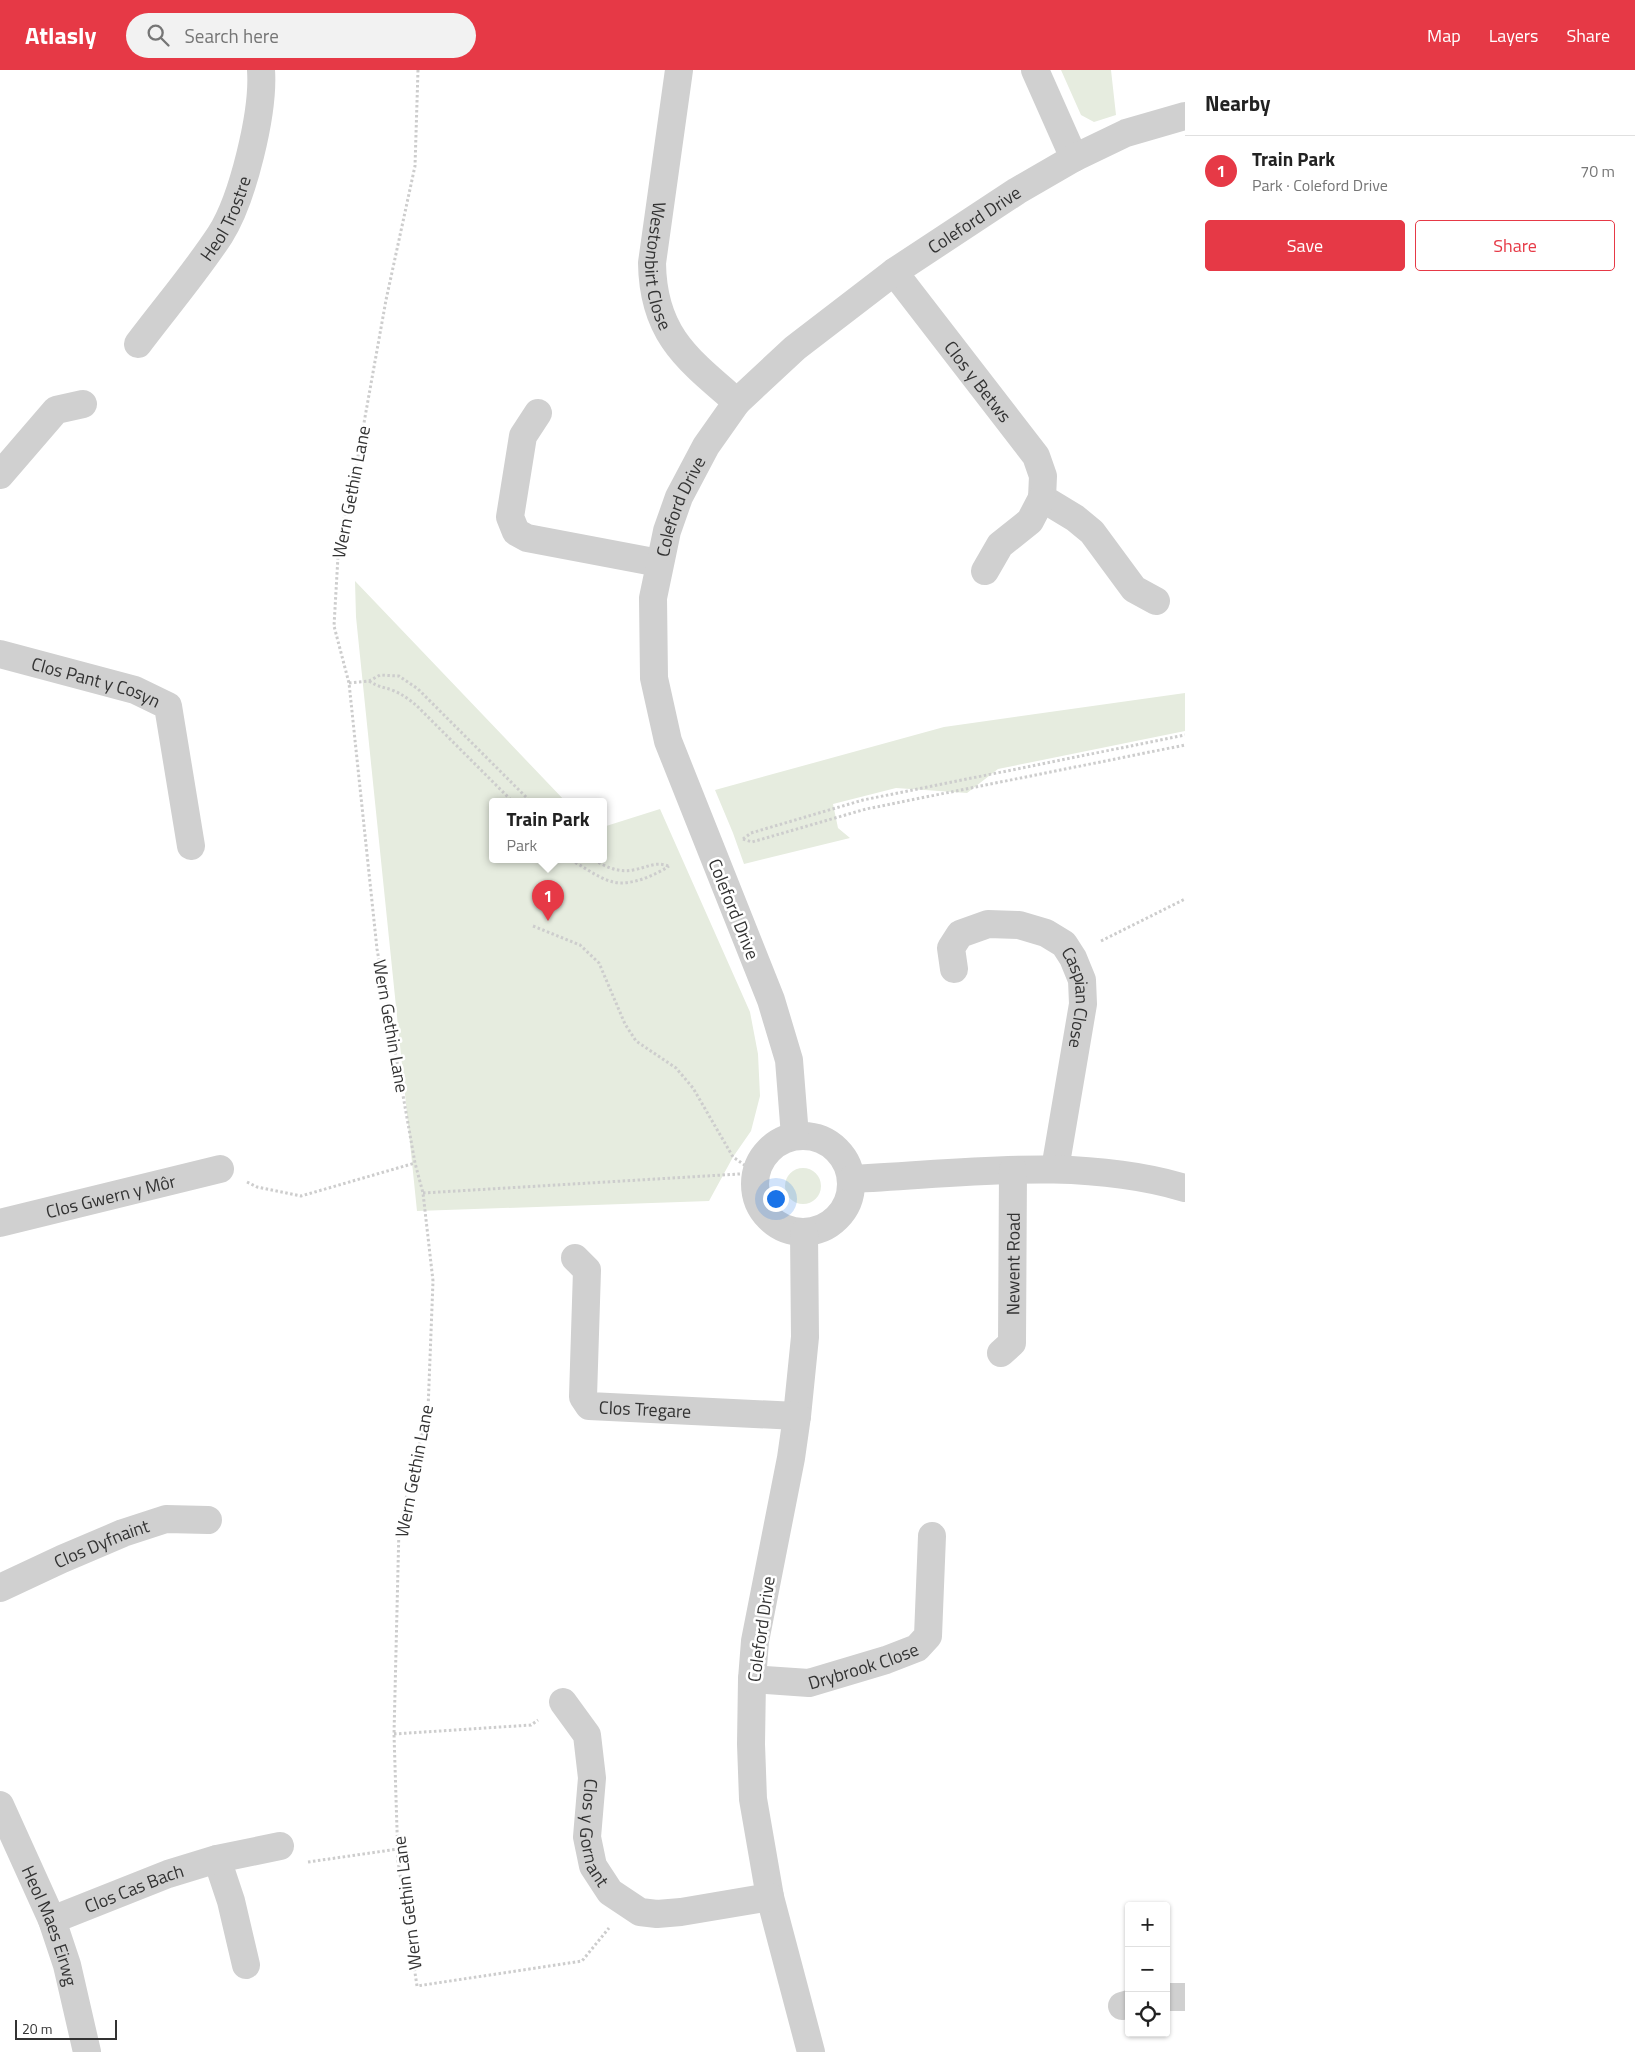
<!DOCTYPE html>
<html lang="en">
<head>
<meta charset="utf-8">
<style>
  :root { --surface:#fff; --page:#f2f2f2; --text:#222; --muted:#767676; --line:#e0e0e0; --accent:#e63946 }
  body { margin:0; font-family:"Titillium Web",sans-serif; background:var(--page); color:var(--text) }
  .controls { position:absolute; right:15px; bottom:15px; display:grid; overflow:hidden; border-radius:5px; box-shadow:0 1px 4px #0004 }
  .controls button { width:45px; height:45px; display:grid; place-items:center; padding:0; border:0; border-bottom:1px solid var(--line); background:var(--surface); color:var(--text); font:25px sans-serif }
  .scale { position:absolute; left:15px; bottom:12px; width:102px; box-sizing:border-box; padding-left:5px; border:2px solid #333; border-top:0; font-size:14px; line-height:18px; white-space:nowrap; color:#333; -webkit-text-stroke:4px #fff; paint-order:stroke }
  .you { position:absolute; left:775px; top:1128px; width:18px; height:18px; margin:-12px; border:4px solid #fff; border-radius:50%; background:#1a73e8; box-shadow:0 0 0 8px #1a73e833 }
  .badge { display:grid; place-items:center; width:32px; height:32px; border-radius:50%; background:var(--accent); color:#fff; font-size:16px; font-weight:700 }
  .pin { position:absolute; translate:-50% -41px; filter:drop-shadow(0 1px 2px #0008) }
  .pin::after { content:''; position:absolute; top:26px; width:18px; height:15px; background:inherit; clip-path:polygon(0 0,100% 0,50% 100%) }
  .popup { position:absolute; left:489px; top:728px; width:118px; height:65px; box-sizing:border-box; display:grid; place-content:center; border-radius:5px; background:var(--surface); filter:drop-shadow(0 1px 4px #0005); font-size:16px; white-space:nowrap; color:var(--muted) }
  .popup b { font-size:19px; color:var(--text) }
  .popup::after { content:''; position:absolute; left:50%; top:100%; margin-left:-10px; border:10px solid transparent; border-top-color:var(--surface) }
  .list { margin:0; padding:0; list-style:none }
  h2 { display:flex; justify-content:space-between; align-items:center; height:65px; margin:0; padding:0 20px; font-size:21px }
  h2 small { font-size:16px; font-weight:400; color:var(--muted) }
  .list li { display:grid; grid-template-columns:32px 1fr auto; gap:15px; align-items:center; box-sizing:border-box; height:70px; padding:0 20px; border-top:1px solid var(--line) }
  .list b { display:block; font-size:19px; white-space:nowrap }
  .list p { margin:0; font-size:16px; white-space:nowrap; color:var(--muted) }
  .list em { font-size:16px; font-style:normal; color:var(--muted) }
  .actions { display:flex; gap:10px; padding:15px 20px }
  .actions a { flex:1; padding:11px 0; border:1px solid var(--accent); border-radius:5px; text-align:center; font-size:18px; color:var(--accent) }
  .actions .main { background:var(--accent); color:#fff }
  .icon { flex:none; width:28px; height:28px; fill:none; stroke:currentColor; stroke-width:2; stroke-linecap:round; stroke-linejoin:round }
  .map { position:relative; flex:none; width:1185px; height:1982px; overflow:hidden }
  header { display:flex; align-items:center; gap:30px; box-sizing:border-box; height:70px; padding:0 25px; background:var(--accent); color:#fff }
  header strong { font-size:24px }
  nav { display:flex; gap:28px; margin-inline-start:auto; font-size:18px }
  .search { width:350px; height:45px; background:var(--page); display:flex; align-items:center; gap:12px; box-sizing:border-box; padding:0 18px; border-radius:28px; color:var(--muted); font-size:19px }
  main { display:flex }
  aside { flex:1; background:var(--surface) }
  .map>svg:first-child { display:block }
  .green { fill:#e6ecdf }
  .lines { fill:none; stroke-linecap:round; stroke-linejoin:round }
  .path { stroke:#cdcdcd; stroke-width:3; stroke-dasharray:2.5 2.5; stroke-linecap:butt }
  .street { stroke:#d0d0d0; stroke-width:28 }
  .labels { text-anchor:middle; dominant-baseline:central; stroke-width:5; stroke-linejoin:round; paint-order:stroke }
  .street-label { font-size:18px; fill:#333; stroke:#fff }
</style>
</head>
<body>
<header>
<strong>Atlasly</strong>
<div class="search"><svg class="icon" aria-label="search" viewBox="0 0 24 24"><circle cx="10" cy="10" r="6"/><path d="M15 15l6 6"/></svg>Search here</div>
<nav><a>Map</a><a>Layers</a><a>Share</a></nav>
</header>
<main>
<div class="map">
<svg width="1185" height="1982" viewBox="0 0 1185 1982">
  <rect width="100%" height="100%" fill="#fff"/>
  <!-- green -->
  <path class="green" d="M 1061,0 L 1111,0 L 1116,45 L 1094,52 L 1081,45 Z
    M 355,511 L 566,732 L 493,732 L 493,790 L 603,790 L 603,757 L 660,739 L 750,942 L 758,984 L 760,1026 L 751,1061 L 733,1087 L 709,1131 L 417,1141 L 356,547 Z
    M 1185,623 L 1185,661 L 998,699 L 967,723 L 896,718 L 833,734 L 838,758 L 850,768 L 744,794 L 733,763 L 715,720 L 944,657 Z
    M785 1116a18 18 0 1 1 36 0a18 18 0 1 1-36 0Z"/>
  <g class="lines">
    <!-- path -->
    <path class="path" d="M 418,0 L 415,96 L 386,230 L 355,403 L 339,469 L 334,556 L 349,613 L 377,879 L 415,1093 L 423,1123 L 433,1211 L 428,1340 L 399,1457 L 394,1664 L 398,1791 L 417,1916 L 582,1891 L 609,1858
      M 369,611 C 378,617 383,617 392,620 C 402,624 410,630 417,636 L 513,732
      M 349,613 L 369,611 L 380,605 L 399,606 L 418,619 L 531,732
      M 743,769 L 751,763 L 863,730 L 1185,665
      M 743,769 L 752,772 L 866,739 L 1185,675
      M 571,790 C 584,797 598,808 613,812 C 630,816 654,806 669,796
      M 594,790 C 606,797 619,803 633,800 C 646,798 655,791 668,796
      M 533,856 L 580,875 L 599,893 L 625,954 L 636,971 L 676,998 L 693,1018 L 733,1087 L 756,1103
      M 1101,871 L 1185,829
      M 247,1112 L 257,1117 L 301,1126 L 415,1093
      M 423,1123 L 756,1103
      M 394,1664 L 531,1655 L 538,1650
      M 308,1792 L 398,1779"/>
    <!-- street -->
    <g class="street">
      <path id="s1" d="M 679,0 L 652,193 C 653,264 687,289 737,332"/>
      <path d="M 1035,0 L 1074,88"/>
      <path id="s2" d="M 894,202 L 1036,386 L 1043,406 L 1042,428 L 1075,448 L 1092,462 L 1134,519 L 1156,531"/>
      <path id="s3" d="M 138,274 C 165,238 195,203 220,165 C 243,129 264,42 261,0"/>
      <path d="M 538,343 L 523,366 L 510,447 L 516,462 L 527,468 L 659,493"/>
      <path d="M 0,405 L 56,340 L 83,334"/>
      <path d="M 985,501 L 1000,475 L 1030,451 L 1042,428"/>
      <path id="s4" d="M 0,584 L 135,620 L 168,636 L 191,776"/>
      <path id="s5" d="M 954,899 L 951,878 L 960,864 L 988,854 L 1019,855 L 1046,863 L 1064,874 L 1073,888 L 1082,910 L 1083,934 L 1055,1099"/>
      <circle cx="803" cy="1114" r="48"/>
      <path id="s6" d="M 795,1066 L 789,990 L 771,930 L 668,671 L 654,608 L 653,528 L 667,461 L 679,427 L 706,376 L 737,332 L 795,278 L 894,202 L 1017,121 L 1074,88 L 1126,63 L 1185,46"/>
      <path d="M 852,1109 C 963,1104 1076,1086 1185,1118"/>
      <path id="s7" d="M 0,1153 L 220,1099"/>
      <path d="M 804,1162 L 805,1267 L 797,1346 L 791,1388 L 755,1571 L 752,1609 L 751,1674 L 753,1729 L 770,1827 L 811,1982"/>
      <path id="s8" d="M 575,1188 L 587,1200 L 583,1327 L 589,1336 L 797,1346"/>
      <path id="s9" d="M 1001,1283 L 1012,1273 L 1013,1100"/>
      <path id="s10" d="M 0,1518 L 62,1489 L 123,1463 L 166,1449 L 208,1450"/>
      <path id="s11" d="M 752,1609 L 809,1613 L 886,1590 L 917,1578 L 928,1566 L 932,1466"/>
      <path id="s12" d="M 563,1632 L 587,1665 L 592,1708 L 587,1767 L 593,1796 L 610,1822 L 640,1842 L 657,1844 L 681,1842 L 770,1827"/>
      <path id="s13" d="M 0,1735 L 52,1850 L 67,1895 L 87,1982"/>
      <path d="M 217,1789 L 231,1831 L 246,1895"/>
      <path id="s14" d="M 52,1850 L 168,1804 L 217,1789 L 280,1776"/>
      <path d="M 1166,1927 L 1185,1927"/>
      <path d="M 1122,1936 L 1129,1934"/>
    </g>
  </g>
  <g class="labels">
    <!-- street labels -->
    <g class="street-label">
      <text stroke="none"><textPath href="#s3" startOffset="154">Heol Trostre</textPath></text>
      <text stroke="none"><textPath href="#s6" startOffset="1078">Coleford Drive</textPath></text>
      <text stroke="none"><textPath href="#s1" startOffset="198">Westonbirt Close</textPath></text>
      <text stroke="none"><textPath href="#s2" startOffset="138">Clos y Betws</textPath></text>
      <text transform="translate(351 422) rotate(-79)">Wern Gethin Lane</text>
      <text stroke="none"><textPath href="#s6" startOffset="658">Coleford Drive</textPath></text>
      <text stroke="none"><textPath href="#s4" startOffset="100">Clos Pant y Cosyn</textPath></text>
      <text transform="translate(734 839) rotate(68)">Coleford Drive</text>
      <text stroke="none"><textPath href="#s5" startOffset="205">Caspian Close</textPath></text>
      <text transform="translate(391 956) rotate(80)">Wern Gethin Lane</text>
      <text stroke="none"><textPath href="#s7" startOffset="114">Clos Gwern y Môr</textPath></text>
      <text stroke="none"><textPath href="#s9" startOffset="94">Newent Road</textPath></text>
      <text stroke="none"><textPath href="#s8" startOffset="211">Clos Tregare</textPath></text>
      <text transform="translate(414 1401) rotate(-79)">Wern Gethin Lane</text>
      <text stroke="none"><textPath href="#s10" startOffset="111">Clos Dyfnaint</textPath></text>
      <text transform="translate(761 1559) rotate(-82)">Coleford Drive</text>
      <text stroke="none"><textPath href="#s11" startOffset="114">Drybrook Close</textPath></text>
      <text stroke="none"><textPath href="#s12" startOffset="140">Clos y Gornant</textPath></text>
      <text stroke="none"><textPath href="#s14" startOffset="88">Clos Cas Bach</textPath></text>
      <text transform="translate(407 1833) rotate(-97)">Wern Gethin Lane</text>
      <text stroke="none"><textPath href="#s13" startOffset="131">Heol Maes Eirwg</textPath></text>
    </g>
  </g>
</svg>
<div class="controls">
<button>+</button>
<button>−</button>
<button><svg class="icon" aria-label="locate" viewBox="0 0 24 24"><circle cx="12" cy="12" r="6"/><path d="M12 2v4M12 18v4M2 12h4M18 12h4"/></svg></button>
</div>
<div class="scale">20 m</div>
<div class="you"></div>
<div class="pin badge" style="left:548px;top:851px">1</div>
<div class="popup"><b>Train Park</b>Park</div>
</div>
<aside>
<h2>Nearby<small></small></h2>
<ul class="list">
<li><span class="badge">1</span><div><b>Train Park</b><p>Park · Coleford Drive</p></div><em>70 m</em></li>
</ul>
<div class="actions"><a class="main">Save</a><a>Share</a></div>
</aside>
</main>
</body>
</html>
